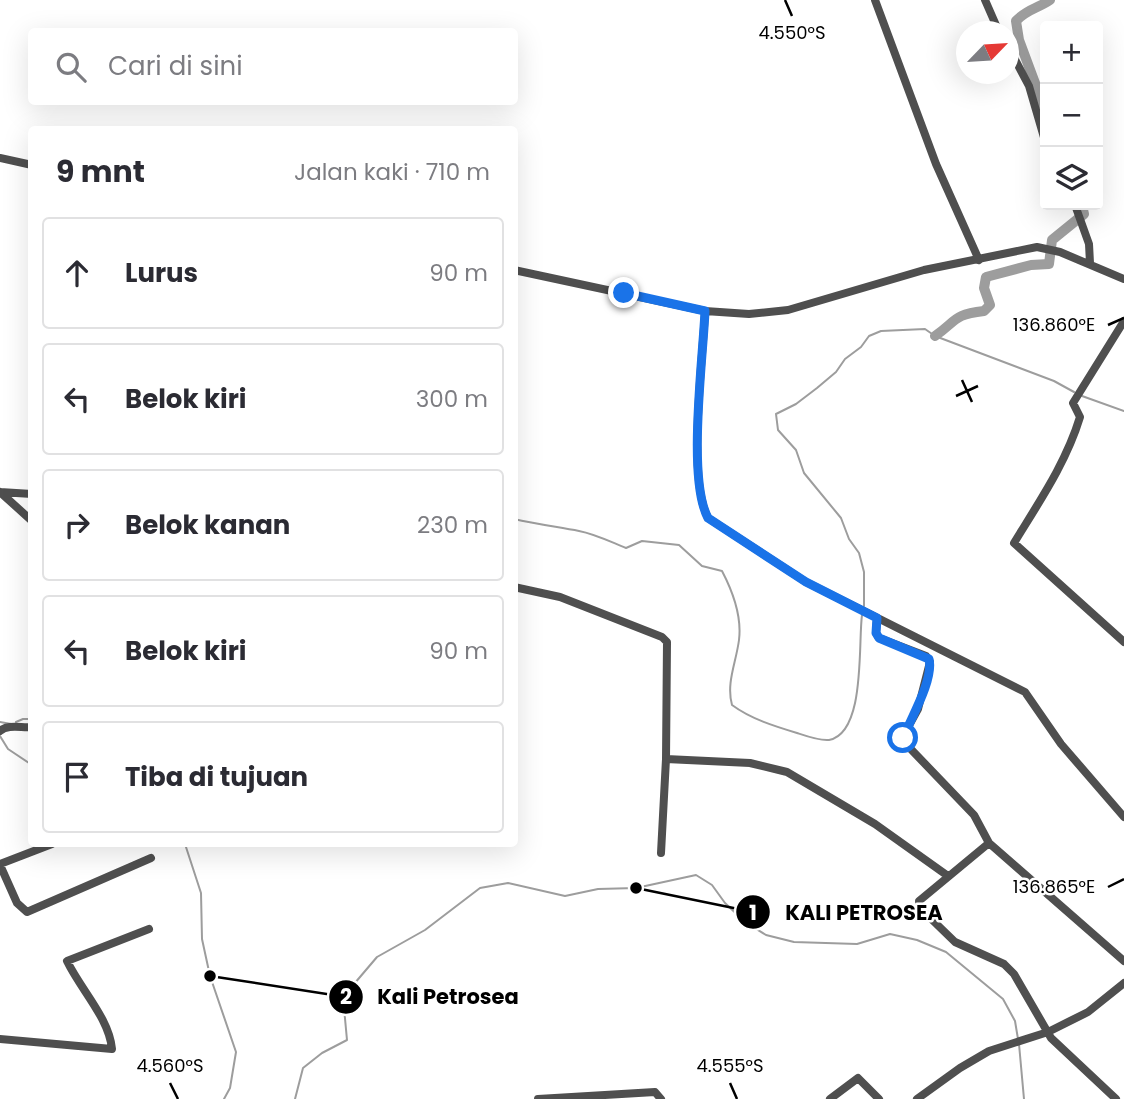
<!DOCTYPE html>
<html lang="id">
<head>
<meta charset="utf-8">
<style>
  :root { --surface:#fff; --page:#f2f2f3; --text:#2b2b33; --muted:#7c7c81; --line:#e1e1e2 }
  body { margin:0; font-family:Poppins,sans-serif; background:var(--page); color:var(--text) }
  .controls { position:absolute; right:21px; top:21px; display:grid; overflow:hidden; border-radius:7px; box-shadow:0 7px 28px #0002 }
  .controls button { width:63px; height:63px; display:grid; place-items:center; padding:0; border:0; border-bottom:2px solid var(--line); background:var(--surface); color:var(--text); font:35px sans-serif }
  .compass { position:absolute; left:956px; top:21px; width:63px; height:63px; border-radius:50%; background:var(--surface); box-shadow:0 7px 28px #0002; rotate:65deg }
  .stop { position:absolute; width:21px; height:21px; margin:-16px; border:5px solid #1a73e8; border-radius:50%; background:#fff }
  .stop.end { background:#1a73e8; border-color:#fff; box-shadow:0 2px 7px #0008 }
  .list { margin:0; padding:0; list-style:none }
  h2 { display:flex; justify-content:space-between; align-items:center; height:91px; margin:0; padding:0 28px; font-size:30px }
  h2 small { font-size:23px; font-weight:400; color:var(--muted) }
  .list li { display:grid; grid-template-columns:46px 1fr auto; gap:21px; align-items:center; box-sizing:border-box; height:112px; margin:0 14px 14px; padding:0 14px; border:2px solid var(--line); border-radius:7px }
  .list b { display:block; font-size:26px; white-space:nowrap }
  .list em { font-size:23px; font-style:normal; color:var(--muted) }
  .icon { flex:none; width:38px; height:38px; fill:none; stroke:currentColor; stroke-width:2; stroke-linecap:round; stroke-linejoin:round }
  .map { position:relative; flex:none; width:1124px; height:1099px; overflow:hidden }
  .search { position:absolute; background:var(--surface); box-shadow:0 7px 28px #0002; left:28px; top:28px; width:490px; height:77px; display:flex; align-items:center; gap:18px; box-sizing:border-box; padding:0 24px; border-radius:7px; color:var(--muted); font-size:26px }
  .panel { position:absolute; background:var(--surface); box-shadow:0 7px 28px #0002; left:28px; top:126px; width:490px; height:721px; border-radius:7px }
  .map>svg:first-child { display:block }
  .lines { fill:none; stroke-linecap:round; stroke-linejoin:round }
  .stream { stroke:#9d9d9d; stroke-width:2 }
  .river { stroke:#9d9d9d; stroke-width:10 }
  .minor { stroke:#4f4f4f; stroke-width:8 }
  .route { stroke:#1a73e8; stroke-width:9 }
  .ticks { fill:none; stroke:#000; stroke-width:2.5 }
  .ticks-label { font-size:18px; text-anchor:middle; fill:#000; stroke:#fff; stroke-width:5; stroke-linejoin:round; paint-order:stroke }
  .leader { fill:none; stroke:#000; stroke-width:2.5 }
  .callout-dot { fill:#000; stroke:#fff; stroke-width:2.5 }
  .mark-label { font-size:21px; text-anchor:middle; font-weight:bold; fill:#fff }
  .callout-label { font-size:21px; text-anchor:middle; font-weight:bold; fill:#000; stroke:#fff; stroke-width:5; stroke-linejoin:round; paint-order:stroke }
</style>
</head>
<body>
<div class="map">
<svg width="1124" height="1099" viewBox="0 0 1124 1099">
  <rect width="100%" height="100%" fill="#fff"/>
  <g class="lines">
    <!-- stream -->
    <path class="stream" d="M 1082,396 L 1124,411
      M 514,519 C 536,524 558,527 579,531 C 595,534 611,542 626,548 L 642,541 L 679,545 L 702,566 L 722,571 C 733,592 742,616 739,640 C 736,663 726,683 732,705 C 751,719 774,726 797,733 C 806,736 820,741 829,740 C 866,733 858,643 862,615
      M 864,606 L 864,572 L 859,553 L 849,539 L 841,518 L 804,473 L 796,450 L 778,430 L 776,414 L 796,404 L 817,388 L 836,372 L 845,359 L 861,347 L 869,336 L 881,331 L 925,329 L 935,336 L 1054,381 L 1074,392
      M 0,722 L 11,724
      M 16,722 L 23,719 L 32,719
      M 0,736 L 8,749 L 32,765
      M 185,844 L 201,893 L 202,939 L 210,976 L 236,1052 L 230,1088 L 224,1099
      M 1019,1044 L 1024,1099
      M 295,1099 L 303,1068 L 322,1053 L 347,1040 L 343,997 L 377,957 L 425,930 L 480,888 L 508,883 L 565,896 L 598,889 L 636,888 L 696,875 L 712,885 L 725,903 L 745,922 L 766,935 L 794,942 L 857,944 L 890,934 L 917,940 L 946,952 L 1003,999 L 1015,1021 L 1018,1039"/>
    <!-- river -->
    <path class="river" d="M 1045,110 L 1019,40 L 1016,21 C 1027,9 1037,9 1050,0
      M 935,336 C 958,320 952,315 984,311 L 990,305 L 984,288 L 986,277 L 1031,265 L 1049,264 L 1052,240 L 1084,214 L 1082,205"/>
    <!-- minor -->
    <path class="minor" d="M 875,0 L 936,164 L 979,260
      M 985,0 L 999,32
      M 1009,48 L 1029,86 L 1045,141
      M 0,158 L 32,165
      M 1075,205 L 1089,244 L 1090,263
      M 514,270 L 705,311 L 749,314 L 788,310 L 924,270 L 1037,247 L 1060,252 L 1124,279
      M 705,311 C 703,359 687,478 708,518 L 806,582 L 1025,692 L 1061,744 L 1124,817
      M 1124,321 L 1073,403 L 1080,417 C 1066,463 1039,502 1014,543 L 1124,642
      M 0,492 L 32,521
      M 0,492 L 32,494
      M 514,587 L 560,597 L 662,637 L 667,642 L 666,759 L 661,853
      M 877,618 L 876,633 L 879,638 L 926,656 L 930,662 L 918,709 L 907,729 L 904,742 L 974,815 L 989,843
      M 0,731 C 8,724 21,728 32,727
      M 666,759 L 750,763 L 787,772 L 875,824 L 948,876
      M 0,864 L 52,844
      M 0,865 L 17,903 L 27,912 L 151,858
      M 0,1039 L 112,1049 C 109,1018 81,990 67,961 L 149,929
      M 538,1099 L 655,1092 L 661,1099
      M 830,1099 L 858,1078 L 879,1099
      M 917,1099 L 960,1068 L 989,1051 L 1048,1032 L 1088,1012 L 1124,983
      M 1116,1099 L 1051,1038 L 1014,974 L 1004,964 L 955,942 L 920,908 L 919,901 L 989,843 L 1124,961"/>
  </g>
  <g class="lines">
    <!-- route -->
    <path class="route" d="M 624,293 L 705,311 C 703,359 687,479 708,518 L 806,582 L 877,618 L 876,633 L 879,638 L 929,659 C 934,679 911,718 903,738"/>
  </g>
  <!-- ticks -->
  <path class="ticks" d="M 785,0 L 792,16M 1108,325 L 1124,318M 962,380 L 972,402M 956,396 L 978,386M 1108,887 L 1124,879M 170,1083 L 178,1099M 730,1083 L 737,1099"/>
  <g class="ticks-label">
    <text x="792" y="39">4.550°S</text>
    <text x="1054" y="331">136.860°E</text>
    <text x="1054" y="893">136.865°E</text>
    <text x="170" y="1072">4.560°S</text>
    <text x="730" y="1072">4.555°S</text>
  </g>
  <!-- callouts -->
  <path class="leader" d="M636 888L753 912M210 976L346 997"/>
  <g class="callout-dot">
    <circle cx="636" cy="888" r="7"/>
    <circle cx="210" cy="976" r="7"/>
    <circle cx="753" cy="912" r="18"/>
    <circle cx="346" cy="997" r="18"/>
  </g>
  <g class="mark-label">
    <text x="753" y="920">1</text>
    <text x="346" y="1004">2</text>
  </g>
  <g class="callout-label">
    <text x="864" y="920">KALI PETROSEA</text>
    <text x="448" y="1004">Kali Petrosea</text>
  </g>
</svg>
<div class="controls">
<button>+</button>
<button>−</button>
<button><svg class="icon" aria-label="layers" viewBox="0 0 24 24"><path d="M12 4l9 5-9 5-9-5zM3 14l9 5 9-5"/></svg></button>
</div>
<svg class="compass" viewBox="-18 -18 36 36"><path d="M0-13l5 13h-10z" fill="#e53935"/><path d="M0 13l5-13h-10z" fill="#7c7c81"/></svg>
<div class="stop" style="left:903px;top:738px"></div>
<div class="stop end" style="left:624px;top:293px"></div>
<div class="search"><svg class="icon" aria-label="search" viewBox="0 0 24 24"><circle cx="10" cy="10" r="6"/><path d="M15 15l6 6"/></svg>Cari di sini</div>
<section class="panel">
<h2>9 mnt<small>Jalan kaki · 710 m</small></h2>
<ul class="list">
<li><svg class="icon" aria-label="ahead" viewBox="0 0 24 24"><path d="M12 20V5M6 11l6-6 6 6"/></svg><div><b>Lurus</b></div><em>90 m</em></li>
<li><svg class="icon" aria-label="left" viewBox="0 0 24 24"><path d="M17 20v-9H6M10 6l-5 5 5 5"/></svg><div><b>Belok kiri</b></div><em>300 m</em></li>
<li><svg class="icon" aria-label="right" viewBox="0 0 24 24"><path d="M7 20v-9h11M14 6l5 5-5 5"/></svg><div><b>Belok kanan</b></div><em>230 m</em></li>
<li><svg class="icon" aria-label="left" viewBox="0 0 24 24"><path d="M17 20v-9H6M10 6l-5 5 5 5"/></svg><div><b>Belok kiri</b></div><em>90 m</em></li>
<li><svg class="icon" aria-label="arrive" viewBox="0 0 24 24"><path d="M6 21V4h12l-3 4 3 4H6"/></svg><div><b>Tiba di tujuan</b></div></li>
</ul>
</section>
</div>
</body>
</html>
